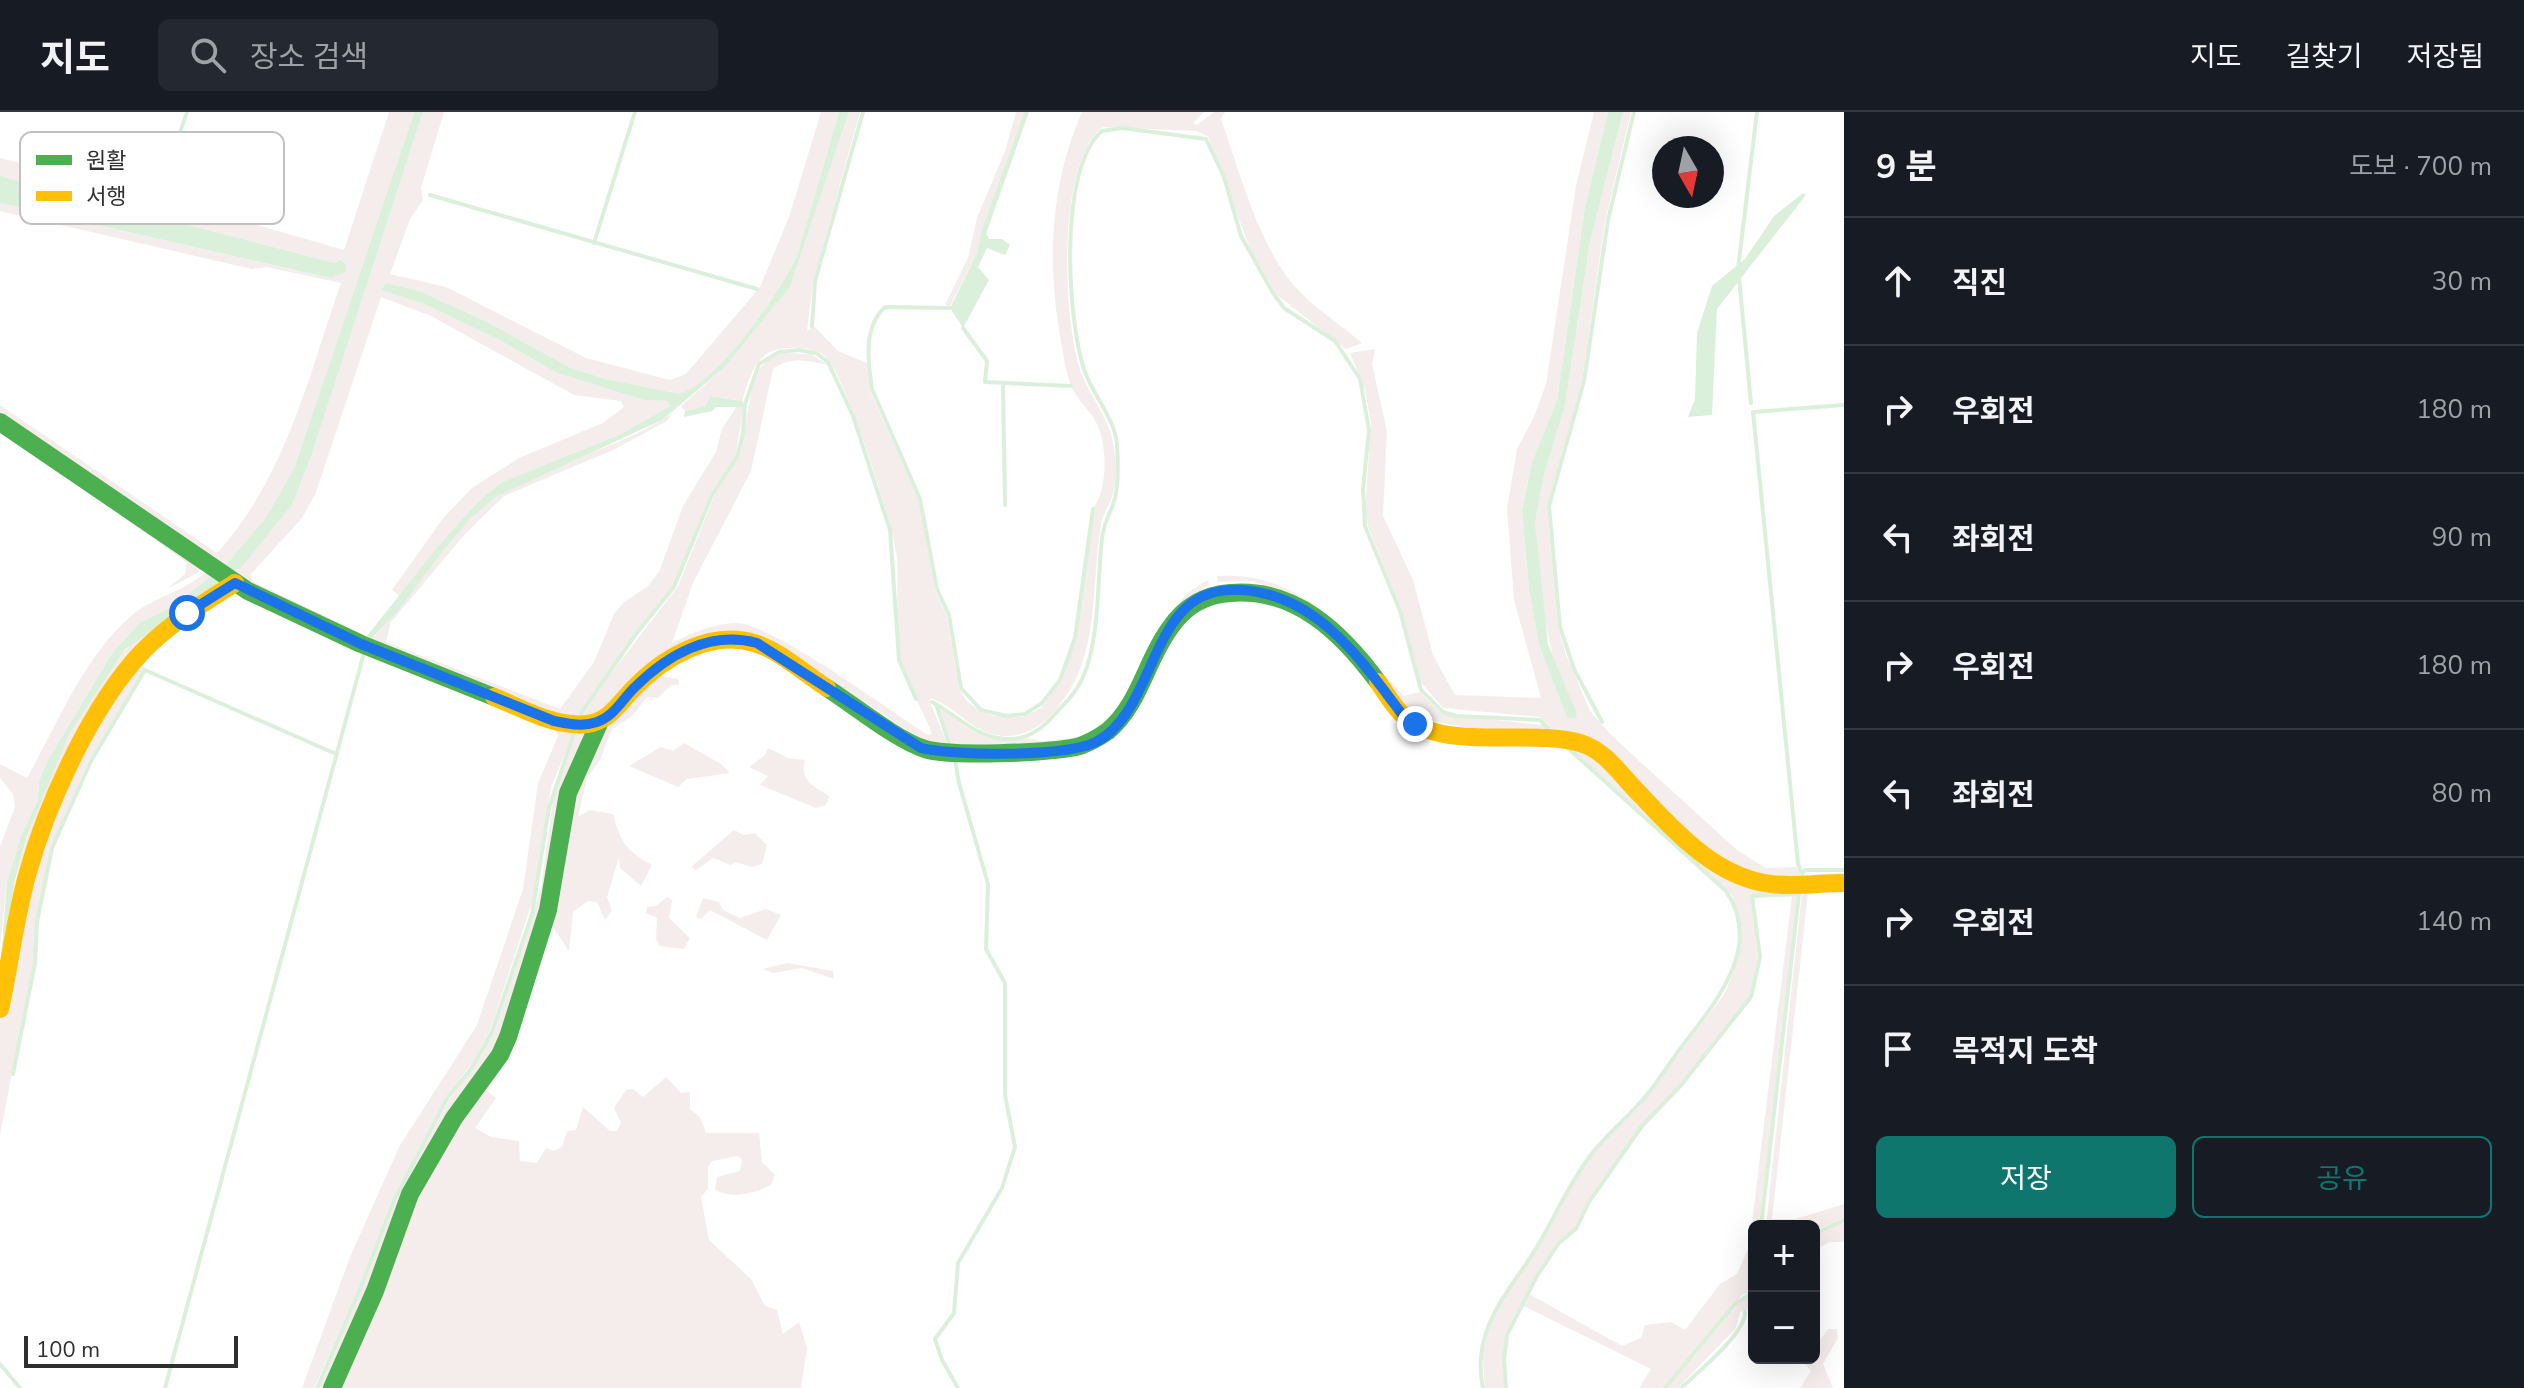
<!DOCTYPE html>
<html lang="ko">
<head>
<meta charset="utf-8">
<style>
  :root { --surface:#171b24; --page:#242831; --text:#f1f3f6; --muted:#9ea1a6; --line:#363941; --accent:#0f766e }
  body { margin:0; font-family:"Nunito Sans","Noto Sans KR",sans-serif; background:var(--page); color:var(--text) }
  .controls { position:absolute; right:24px; bottom:24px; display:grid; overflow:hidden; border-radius:12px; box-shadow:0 8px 32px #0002 }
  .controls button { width:72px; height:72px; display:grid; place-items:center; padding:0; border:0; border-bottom:2px solid var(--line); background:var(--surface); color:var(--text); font:40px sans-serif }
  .compass { position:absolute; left:1652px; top:24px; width:72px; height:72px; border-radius:50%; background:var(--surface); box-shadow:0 8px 32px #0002; rotate:171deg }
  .scale { position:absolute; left:24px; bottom:20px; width:214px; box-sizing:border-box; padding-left:8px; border:4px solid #2f2f2f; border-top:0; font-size:22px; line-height:28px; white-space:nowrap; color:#2f2f2f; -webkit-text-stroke:6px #fff; paint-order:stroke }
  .stop { position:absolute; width:24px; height:24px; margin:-18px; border:6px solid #1a73e8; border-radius:50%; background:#fff }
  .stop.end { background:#1a73e8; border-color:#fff; box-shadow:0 2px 8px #0008 }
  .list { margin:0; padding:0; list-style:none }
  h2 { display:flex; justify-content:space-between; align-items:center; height:104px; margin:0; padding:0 32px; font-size:34px }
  h2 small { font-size:26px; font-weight:400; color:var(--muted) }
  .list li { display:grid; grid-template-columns:52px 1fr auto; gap:24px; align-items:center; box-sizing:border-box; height:128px; padding:0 32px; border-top:2px solid var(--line) }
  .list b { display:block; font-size:30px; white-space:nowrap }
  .list em { font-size:26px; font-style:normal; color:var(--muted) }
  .actions { display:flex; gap:16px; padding:24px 32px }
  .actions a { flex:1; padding:18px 0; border:2px solid var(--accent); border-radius:12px; text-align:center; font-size:28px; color:var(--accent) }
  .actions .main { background:var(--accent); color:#fff }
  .icon { flex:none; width:44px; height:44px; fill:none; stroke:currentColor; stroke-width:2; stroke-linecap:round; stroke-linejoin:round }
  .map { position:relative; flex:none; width:1844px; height:1276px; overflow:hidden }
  header { display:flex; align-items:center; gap:48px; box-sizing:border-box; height:112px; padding:0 40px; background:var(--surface); border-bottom:2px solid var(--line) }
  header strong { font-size:38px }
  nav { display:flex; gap:44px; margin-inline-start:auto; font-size:28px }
  .search { width:560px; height:72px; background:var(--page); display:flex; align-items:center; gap:20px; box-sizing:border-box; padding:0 28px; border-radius:12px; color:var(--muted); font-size:30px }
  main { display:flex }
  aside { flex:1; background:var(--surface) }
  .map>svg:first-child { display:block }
  .green { fill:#f4edec }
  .water { fill:#dbf0db }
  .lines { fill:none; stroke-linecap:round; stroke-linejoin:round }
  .stream { stroke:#dbf0db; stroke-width:4 }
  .fast { stroke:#4caf50; stroke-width:18 }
  .slow { stroke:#ffc107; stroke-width:18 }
  .route { stroke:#1a73e8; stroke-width:10 }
  .key { fill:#fff; stroke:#c1c1c1; stroke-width:2 }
  .key-label { font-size:22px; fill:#2f2f2f }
</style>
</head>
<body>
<header>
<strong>지도</strong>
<div class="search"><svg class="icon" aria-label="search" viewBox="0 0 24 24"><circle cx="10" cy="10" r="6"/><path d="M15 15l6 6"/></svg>장소 검색</div>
<nav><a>지도</a><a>길찾기</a><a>저장됨</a></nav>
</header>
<main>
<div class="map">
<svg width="1844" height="1276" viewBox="0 0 1844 1276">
  <rect width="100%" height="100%" fill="#fff"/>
  <!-- green -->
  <path class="green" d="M 389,0 L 414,0 L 295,354 L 267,404 L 224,455 L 0,305 L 0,293 L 217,441 C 286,365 308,265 341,171 L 267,155 L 252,157 L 0,99 L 0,91 L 329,166 L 345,160 L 339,148 L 335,151 L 0,64 L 0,46 L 206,98 L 344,138 Z
    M 423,0 L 444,0 L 421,76 L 423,88 L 410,107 L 390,162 L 446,175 L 586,246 L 670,268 L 686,262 L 760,175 L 789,105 L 821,0 L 839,0 L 797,144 C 778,183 722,267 680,282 L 606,267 L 571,256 L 487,210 L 420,179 L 386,171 L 382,177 L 424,192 L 499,228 L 557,261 L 643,288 L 667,289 L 670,294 L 621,322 L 500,371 L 477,391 L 444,427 L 401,485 L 392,478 L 444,405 L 472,376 L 519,346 L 603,311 L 624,295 L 621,289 L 574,283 L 431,204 L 381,185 L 315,383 L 302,406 L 251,462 L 252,469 L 372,527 C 415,482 445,422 496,385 C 549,347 619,339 672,301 L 667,309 L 613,338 L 504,384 L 466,421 L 391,510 L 386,530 L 560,597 L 594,550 L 614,502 L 624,490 L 647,475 L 659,460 L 683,394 L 716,340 L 722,317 L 737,294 L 744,295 L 735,345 L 710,383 L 673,475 L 634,522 L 580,602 L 678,474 L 715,382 L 739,345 L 752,276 L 760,256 L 767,248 L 782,241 L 811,242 L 828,253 C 808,249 791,244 773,257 L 751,359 L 693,471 L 672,531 C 692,521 714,511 736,511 C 770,510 891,600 928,623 L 932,622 C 923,596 906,574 901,550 C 894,515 899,480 897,446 C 895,417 845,263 826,245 C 814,234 794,235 779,237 C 754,242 749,268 742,289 L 711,284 L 706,294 L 685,299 L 681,294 L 725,255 L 790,175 L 849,0 L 860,0 L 813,169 L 807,219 L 815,215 L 838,239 L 867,251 L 871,281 L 919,389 L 935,478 L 947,505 L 959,577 L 967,589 L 980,599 L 994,604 L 1023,605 L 1041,596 L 1062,568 L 1077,525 L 1094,395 C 1108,375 1107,333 1097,312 C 1090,298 1075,286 1070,271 C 1064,252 1061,230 1058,211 C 1047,140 1053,66 1082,0 L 1204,0 L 1193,11 L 1197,13 L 1214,0 L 1225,0 L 1221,7 C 1239,58 1258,130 1292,171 C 1312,195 1339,211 1362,231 L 1346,237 L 1277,183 L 1251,139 L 1208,24 L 1196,19 L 1103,15 C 1056,48 1063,210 1081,260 C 1091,287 1111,307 1114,337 C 1116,351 1117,371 1112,385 C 1109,395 1102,403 1101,413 C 1090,479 1102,549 1052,602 C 1039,616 1024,624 1005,624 C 972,623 958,595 930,586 L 930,590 L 947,631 L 951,630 L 938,595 C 957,607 971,623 994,627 C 1008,630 1028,623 1038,629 C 1058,628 1082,628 1098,615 C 1147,574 1149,498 1208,468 L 1209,473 C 1145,509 1142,607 1081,629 C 1062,636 1040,635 1020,635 C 986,636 951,636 918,625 L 767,528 C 728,513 686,527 654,552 C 634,568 620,590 597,603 L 583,606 L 556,603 L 312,504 L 231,460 L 241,456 L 292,393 L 311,345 Z
    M 1016,0 L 1024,0 L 982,117 L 977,141 L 950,194 L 945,193 L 968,146 L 977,106 L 1005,39 Z
    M 1594,0 L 1608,0 L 1585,95 L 1557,288 L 1532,350 L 1522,397 L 1529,478 L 1539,533 L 1567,606 L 1541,493 L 1535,411 L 1544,363 L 1565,293 L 1590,130 L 1623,0 L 1631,0 L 1605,109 L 1582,269 L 1547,394 L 1558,516 L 1566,543 L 1590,599 L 1612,624 L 1738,739 L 1766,756 L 1796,755 L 1801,763 L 1844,761 L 1844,768 L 1764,768 L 1706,736 L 1607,641 L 1420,607 L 1287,482 L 1253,469 L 1218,470 L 1217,464 C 1308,459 1347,526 1404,584 L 1419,580 L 1442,602 L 1550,614 L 1540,605 L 1443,596 L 1416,565 L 1399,492 L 1368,414 L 1365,398 L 1371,311 L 1365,278 L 1350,241 L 1375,237 L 1372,252 L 1387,319 L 1383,404 L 1413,468 L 1433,543 L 1455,583 L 1541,586 L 1514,488 L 1507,396 L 1517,337 L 1534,305 L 1546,272 L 1576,74 Z
    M 92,382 L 200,456 L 199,460 L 167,477 L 185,462 L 187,451 Z
    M 206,460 L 225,468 L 114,571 L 6,825 C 17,733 60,607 125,538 C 145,516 176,510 186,481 L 172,495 L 140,510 L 111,543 L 48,648 L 39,669 L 38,688 L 22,721 L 7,770 L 0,834 L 0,734 L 15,695 L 13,682 L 0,666 L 0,652 L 27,666 C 58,611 83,546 131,504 C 153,485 184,480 206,460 Z
    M 135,552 L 145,556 L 88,650 L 50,737 L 36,810 L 33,853 L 0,1023 L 0,907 L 33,752 L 94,617 Z
    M 660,564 L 678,567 L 679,573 L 671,573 L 658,586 L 647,585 L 631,605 L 612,617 L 600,648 L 587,666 L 578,705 L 590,698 L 613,702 C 621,731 625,738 652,753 L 641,774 L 620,756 L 619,745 L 607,785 L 612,799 L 605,808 L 597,790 L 588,789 L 573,800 L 569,839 L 548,808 L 567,701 L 603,611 Z
    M 554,617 L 585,621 L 545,784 L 503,919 L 380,1147 L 326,1276 L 318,1276 L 363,1175 L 394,1090 L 450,987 L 494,921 L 541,776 L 553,688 L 574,620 L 551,675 L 536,778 L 490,919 L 474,948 L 445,987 L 390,1091 L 359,1176 L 314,1276 L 302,1276 L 350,1145 L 399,1035 L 477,913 L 523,777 L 538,671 L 558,624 Z
    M 684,631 L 721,652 L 730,661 L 687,667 L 678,675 L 629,654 L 661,635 L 673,639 Z
    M 1568,634 L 1584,635 L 1705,746 L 1808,781 L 1772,1107 L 1796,1107 L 1844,1092 L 1844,1106 L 1814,1119 L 1814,1114 L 1766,1114 L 1802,781 L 1750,782 L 1758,847 L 1749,886 L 1680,972 L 1637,1019 L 1587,1091 L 1575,1116 L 1558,1130 L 1536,1163 L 1505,1223 L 1504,1276 L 1485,1276 L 1482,1240 L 1490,1210 L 1505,1181 L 1529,1148 L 1560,1091 L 1596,1037 L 1613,1016 L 1638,996 L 1723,884 L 1733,862 L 1740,832 L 1733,784 Z
    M 768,636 L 788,646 L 805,648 C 799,669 815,675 830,684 L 826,693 L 816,696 L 760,673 L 768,664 L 749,655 L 765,643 Z
    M 734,718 L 744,723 L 755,721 L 767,733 L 762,752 L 752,755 L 735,750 L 731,753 L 713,746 L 696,758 L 691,755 Z
    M 1792,784 L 1797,784 L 1759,1114 L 1754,1114 L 1754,1144 L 1749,1167 L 1754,1169 L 1754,1177 L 1741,1184 L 1663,1276 L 1639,1276 L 1651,1257 L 1522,1193 L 1529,1182 L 1622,1234 L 1641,1226 L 1645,1213 L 1671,1210 L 1685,1218 L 1720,1172 L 1737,1162 L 1749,1135 Z
    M 667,785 L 672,788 L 669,806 L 690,826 L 684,837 L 660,834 L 656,827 L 657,806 L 646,801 L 647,795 L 656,794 Z
    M 703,786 L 719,790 L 723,798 L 740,806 L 766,797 L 781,803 L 767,828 L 710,798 L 701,807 L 696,805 Z
    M 787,851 L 833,859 L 834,867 L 802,856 L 773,861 L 763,857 Z
    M 666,965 L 681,981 L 690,980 L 690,997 L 700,1005 L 706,1021 L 759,1021 L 762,1050 L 775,1063 L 771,1073 C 755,1081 729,1088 715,1077 L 717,1065 L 740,1059 L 742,1047 L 738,1044 L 712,1049 L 708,1055 L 708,1077 L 701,1085 L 709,1128 L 751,1167 L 765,1194 L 777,1198 L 783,1222 L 799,1210 L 807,1236 L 801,1276 L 334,1276 L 396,1119 L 480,973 L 496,986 L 475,1016 L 491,1025 L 519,1029 L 520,1049 L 537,1051 L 546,1036 L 554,1039 L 562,1035 L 567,1019 L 576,1018 L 583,995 L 610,1019 L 617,1019 L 621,1011 L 614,996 L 626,978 L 633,977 L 643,985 Z
    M 1844,1109 L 1844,1130 L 1830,1130 L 1814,1138 L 1814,1123 Z
    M 1754,1182 L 1754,1196 L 1740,1200 L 1736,1216 L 1678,1276 L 1667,1276 L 1737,1193 Z
    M 1828,1217 L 1837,1217 L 1838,1226 L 1823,1252 L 1833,1276 L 1800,1276 L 1811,1259 L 1801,1248 L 1814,1246 L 1814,1237 Z"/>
  <!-- water -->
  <path class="water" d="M 414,0 L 423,0 L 311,345 L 292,393 L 241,456 L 231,460 L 224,455 L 267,404 L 295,354 Z
    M 839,0 L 849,0 L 790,175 L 725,255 L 662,308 L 497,384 L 471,406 L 441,441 L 397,500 L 371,527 L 366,525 L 444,427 L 477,391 L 500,371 L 621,322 L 670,294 L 667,289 L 643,288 L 557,261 L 499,228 L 424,192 L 381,178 L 386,171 L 420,179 L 487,210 L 571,256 L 606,267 L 680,282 C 721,267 778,183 797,144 Z
    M 1024,0 L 1029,0 L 986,122 L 989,127 L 1002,127 L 1010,133 L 1005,143 L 987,136 L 978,155 L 989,168 L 963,216 L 950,196 L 977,141 L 982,117 Z
    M 1608,0 L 1623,0 L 1590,130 L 1565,293 L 1544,363 L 1535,411 L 1548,532 L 1577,602 L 1575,607 L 1567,606 L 1539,533 L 1529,478 L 1522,398 L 1532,350 L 1557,288 L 1585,95 Z
    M 0,64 L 335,151 L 339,148 L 345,151 L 346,160 L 330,166 L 0,91 Z
    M 1803,81 L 1806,83 L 1717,197 L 1712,303 L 1688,305 L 1695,287 L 1697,221 L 1712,174 L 1745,147 L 1774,104 Z
    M 710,284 L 742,289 L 744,295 L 716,295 L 712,299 L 684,305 L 685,299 L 706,294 Z
    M 213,463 L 222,471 L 125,537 L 69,622 L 27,724 L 15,768 L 0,857 L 7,770 L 22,721 L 38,688 L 39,669 L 48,648 L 111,543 L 140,510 L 172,495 Z"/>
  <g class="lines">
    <!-- stream -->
    <path class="stream" d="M 430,83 L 757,177
      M 157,87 L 187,0
      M 594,131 L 635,0
      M 1738,157 L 1757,0
      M 1739,166 L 1751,291
      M 950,196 L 885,195 C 863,215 868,250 872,277 L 920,387 L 937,477 L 949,503 L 961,576 L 981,598 L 1007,604 L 1025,602 L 1042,591 L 1060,568 L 1075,526 L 1093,397
      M 812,215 L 815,169 L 863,0
      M 963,216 L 987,249 L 985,270 L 1071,274
      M 1003,272 L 1005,393
      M 1844,293 L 1753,300 L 1798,752 L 1802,762 L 1805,758 L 1844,758
      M 932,590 C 959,604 978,629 1012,627 C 1029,626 1043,616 1054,603 C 1064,592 1077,580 1083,565 C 1100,527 1097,468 1102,427 C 1103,411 1111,401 1115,386 C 1119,370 1118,349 1117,332 C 1114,305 1094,285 1085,260 C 1067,209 1058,56 1102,19 L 1122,16 L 1206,27 L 1224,65 L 1241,124 L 1273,181 L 1284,196 L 1335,229 L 1360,267 L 1369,318 L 1363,377 L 1365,414 L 1400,499 L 1421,578 L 1443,600 L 1456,604 L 1540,608 L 1548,616
      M 936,592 L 949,631
      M 581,601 L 636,522 L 674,475 L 712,383 L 737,345 L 743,321 L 745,292 L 759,252 L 779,240 L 799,238 L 816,241 L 828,250 L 853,304 L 890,418 L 899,548 L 916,587
      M 1602,610 L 1574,557 L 1560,515 L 1549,394 L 1584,269 L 1608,108 L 1634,0
      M 955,648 L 959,671 L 988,772 L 986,837 L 1005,871 L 1005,983 L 1015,1035 L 1002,1076 L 958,1151 L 954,1201 L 935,1227 L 942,1248 L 958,1276
      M 13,962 L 35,851 L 37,810 L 52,736 L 91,649 L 145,558 L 336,642
      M 1814,1122 L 1844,1108
      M 1752,1167 L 1754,1157
      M 0,1252 L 20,1276
      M 165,1276 L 364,541
      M 317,1276 L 361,1175 L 393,1090 L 448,985 L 471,957 L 492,920 L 532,802 L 549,696 L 574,621
      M 1483,1276 C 1472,1224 1500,1190 1528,1149 C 1551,1115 1565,1077 1590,1044 C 1604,1025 1620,1012 1636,995 C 1653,978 1666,956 1680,937 C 1713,893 1765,836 1726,779 L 1569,637
      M 1506,1276 L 1504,1248 L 1507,1223 L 1537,1164 L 1559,1131 L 1576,1117 L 1589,1090 L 1642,1014 L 1682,972 L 1751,885 L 1760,845 L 1752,784 L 1799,782 L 1761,1114
      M 1665,1276 L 1735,1192 L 1754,1180
      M 1681,1276 C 1697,1261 1746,1221 1745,1200"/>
    <!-- fast -->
    <path class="fast" d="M 0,310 L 248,479 L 361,532 L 494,585
      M 827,576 C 852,592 898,629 925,637 C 951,645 1046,641 1076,635 C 1085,633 1100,625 1108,619 C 1140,592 1146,548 1170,516 C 1185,494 1204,483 1230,481 C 1295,475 1342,521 1378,570
      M 332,1276 L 375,1179 L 410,1082 L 454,1006 L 500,943 L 508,925 L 548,798 L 568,681 L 600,609"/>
    <!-- slow -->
    <path class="slow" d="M 1378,570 C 1386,581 1394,596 1404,604 C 1444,641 1532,615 1583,632 C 1604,639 1619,660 1633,675 C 1671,715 1713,765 1771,772 C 1795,775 1820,771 1844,771
      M 494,585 C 522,596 555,616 587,612 C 610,609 619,591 634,576 C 664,545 710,518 754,531 C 779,538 805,562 827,576
      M 0,897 C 10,852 15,805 28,760 C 48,689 92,593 142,540 C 169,512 203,491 235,471"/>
  </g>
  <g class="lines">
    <!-- route -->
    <path class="route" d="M 187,501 L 235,471 L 361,532 L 554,609 C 570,612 582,615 597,610 C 614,604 622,588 634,576 C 667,543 710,518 757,531 L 921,636 C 955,644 1065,645 1096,630 C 1133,611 1146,557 1165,524 C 1183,491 1205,475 1243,478 C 1319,484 1362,549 1404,605 L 1415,612"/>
  </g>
  <!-- legend -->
  <rect x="20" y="20" width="264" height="92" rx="12" class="key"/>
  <rect x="36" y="43" width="36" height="10" fill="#4caf50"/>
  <rect x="36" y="79" width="36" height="10" fill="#ffc107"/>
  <g class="key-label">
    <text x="86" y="56">원활</text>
    <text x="86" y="92">서행</text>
  </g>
</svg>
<div class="controls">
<button>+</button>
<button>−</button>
</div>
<svg class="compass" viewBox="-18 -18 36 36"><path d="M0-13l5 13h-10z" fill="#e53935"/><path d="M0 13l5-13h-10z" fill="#9ea1a6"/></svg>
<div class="scale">100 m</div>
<div class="stop" style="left:187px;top:501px"></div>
<div class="stop end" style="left:1415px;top:612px"></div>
</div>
<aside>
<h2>9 분<small>도보 · 700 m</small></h2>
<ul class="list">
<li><svg class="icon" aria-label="ahead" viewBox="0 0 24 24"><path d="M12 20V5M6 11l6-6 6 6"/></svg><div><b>직진</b></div><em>30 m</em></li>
<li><svg class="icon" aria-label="right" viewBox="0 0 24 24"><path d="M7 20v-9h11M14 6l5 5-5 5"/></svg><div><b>우회전</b></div><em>180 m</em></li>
<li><svg class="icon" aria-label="left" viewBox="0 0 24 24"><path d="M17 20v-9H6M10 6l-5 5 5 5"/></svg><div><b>좌회전</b></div><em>90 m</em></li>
<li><svg class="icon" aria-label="right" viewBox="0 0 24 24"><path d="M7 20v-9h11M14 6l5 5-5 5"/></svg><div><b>우회전</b></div><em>180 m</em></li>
<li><svg class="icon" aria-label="left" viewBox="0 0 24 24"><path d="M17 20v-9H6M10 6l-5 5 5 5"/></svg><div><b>좌회전</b></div><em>80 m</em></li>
<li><svg class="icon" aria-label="right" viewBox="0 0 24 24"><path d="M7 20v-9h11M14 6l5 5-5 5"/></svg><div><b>우회전</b></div><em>140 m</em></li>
<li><svg class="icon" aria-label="arrive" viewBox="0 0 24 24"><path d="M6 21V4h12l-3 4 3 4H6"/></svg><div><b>목적지 도착</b></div></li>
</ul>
<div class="actions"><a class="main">저장</a><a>공유</a></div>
</aside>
</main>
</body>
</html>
